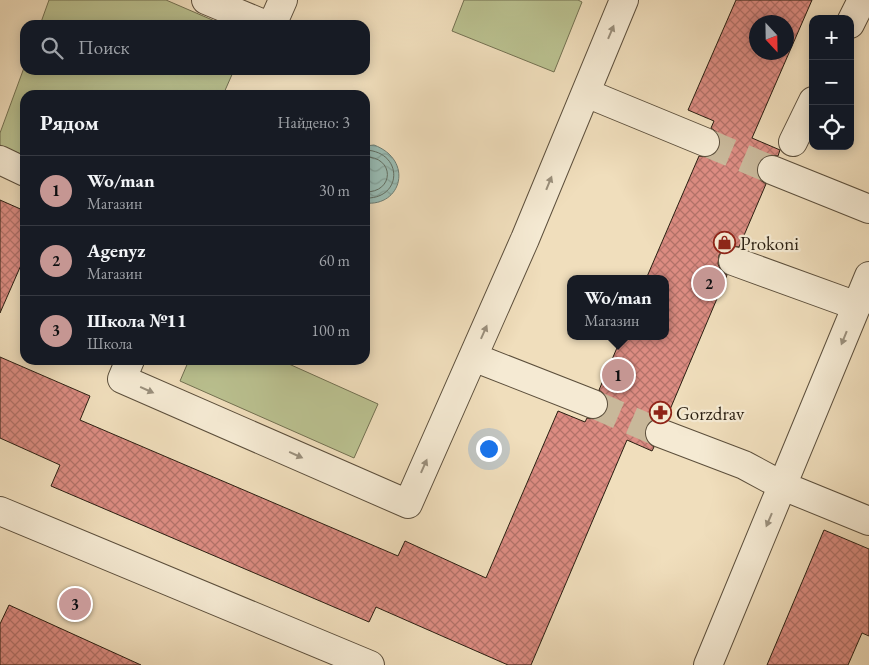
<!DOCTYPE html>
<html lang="ru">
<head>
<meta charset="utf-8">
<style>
  :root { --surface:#171b24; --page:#242831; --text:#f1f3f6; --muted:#9ea1a6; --line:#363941; --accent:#c59692 }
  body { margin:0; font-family:"EB Garamond",serif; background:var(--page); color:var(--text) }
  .controls { position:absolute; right:15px; top:15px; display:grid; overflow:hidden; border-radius:10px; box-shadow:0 2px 12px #0003 }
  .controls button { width:45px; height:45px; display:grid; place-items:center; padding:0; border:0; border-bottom:1px solid var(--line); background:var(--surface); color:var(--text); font:25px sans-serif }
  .compass { position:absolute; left:749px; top:15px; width:45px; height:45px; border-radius:50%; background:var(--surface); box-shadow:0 2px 12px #0003; rotate:158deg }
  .you { position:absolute; left:488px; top:448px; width:18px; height:18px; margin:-12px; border:4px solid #fff; border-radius:50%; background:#1a73e8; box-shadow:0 0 0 8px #1a73e833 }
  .badge { display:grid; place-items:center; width:32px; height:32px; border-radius:50%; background:var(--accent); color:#111; font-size:16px; font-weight:700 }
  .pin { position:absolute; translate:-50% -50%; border:2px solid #fff; box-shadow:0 1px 5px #0006 }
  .popup { position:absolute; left:567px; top:275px; width:102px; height:65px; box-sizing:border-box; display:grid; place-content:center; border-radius:10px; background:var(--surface); filter:drop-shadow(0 1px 4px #0005); font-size:16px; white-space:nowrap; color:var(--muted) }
  .popup b { font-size:19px; color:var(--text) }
  .popup::after { content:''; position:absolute; left:50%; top:100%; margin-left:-10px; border:10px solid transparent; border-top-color:var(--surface) }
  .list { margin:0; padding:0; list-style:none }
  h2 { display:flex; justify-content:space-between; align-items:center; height:65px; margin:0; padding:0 20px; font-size:21px }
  h2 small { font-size:16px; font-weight:400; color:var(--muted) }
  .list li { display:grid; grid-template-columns:32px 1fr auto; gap:15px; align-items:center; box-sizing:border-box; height:70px; padding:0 20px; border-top:1px solid var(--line) }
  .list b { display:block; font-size:19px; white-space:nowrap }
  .list p { margin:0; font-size:16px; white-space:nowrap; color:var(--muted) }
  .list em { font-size:16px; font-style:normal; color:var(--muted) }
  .icon { flex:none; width:28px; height:28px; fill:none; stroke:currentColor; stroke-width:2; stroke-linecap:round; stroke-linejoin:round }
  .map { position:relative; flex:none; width:869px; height:665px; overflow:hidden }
  .search { position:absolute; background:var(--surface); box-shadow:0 2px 12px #0003; left:20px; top:20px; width:350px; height:55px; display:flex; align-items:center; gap:12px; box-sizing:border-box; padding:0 18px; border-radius:15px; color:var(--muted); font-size:19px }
  .panel { position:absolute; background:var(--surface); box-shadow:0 2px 12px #0003; left:20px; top:90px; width:350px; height:275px; border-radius:15px }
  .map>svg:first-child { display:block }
  .park { fill:#bac190; stroke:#727051 }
  .water { fill:url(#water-waves); stroke:#6d7d73 }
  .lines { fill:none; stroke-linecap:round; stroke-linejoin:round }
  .shore { stroke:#626e62; stroke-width:1 }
  .building { fill:url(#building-cross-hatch); stroke:#2a1f12; fill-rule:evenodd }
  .minor-tunnel { stroke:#c8b89a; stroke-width:28; stroke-dasharray:28 14; stroke-linecap:butt }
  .minor-casing { stroke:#5c4f3c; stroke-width:30 }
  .minor { stroke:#f5ead3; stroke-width:28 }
  .oneway { fill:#9a8f7c }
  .labels { text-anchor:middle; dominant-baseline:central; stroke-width:4.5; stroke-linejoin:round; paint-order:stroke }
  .poi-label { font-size:19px; fill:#2a1f12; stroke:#f5ead3; text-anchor:start }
</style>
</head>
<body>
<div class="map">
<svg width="869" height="665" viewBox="0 0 869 665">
  <defs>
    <pattern id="water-waves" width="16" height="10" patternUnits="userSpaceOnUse" patternTransform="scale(1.25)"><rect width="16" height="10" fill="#9abcb3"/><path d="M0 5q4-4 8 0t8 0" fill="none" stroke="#85a199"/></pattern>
    <pattern id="building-cross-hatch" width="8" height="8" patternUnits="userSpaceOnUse" patternTransform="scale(1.25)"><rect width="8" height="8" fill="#dc8c82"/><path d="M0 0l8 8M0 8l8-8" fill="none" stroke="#b37269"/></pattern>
  </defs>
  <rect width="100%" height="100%" fill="#f0debc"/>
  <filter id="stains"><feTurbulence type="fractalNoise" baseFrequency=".004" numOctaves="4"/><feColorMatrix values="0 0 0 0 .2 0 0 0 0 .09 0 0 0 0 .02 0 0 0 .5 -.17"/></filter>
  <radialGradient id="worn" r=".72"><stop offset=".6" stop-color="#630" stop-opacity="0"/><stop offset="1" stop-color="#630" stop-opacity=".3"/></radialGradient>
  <!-- park -->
  <path class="park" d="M 49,0 L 166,0 L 224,25 L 40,25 Z
    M 464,0 L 578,0 L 582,2 L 554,72 L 452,31 Z
    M 25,65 L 25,70 L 234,70 L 223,95 L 25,95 L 25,156 L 0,145 L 0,133 Z
    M 189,360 L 280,360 L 378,404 L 354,458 L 180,381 Z"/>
  <!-- water -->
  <path class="water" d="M 374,145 C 414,160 402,207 365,203 L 365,146 Z"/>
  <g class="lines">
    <!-- shore -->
    <path class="shore" d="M 365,150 C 404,151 403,200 365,198
      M 365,157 C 395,156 395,193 365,192"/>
  </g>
  <!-- building -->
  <path class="building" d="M 736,0 L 812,0 L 752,138 L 780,150 L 778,156 L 769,155 L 763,157 L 758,164 L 757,173 L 759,179 L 766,184 L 739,247 L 730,246 L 723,249 L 719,255 L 718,264 L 721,271 L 727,275 L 666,419 L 657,418 L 651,421 L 646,427 L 645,436 L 648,442 L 654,447 L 652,451 L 627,440 L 531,665 L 508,665 L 376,607 L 369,622 L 51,486 L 60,465 L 0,438 L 0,357 L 90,396 L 80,420 L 398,556 L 405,541 L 486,578 L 558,411 L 585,422 L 587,418 L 595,419 L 602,416 L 607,410 L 608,402 L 605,395 L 599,390 L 622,336 L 666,336 L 666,279 L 646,279 L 699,156 L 707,157 L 714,155 L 720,147 L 720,139 L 718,133 L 711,128 L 714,121 L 688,110 ZM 756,22 L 786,22 L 786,52 L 756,52 Z
    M 0,200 L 25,211 L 25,256 L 0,313 Z
    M 824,530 L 869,549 L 869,636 L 862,633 L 848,665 L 767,665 Z
    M 9,605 L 141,665 L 0,665 L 0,624 Z"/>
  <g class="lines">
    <!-- minor-tunnel -->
    <path class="minor-tunnel" d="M 705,142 L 772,170
      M 593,404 L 660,433"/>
    <defs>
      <path id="minor" d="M 206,0 L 266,25
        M 850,24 L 862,0
        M 272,25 L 283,0
        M 586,93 L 705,142
        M 793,142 L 813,101
        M 0,160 L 25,172
        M 772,170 L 869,209
        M 733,261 L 857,306
        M 473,357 L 593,404
        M 130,360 L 122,379 L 408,504 L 525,239 L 624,0
        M 660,433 L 744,465 L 783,486 L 869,521
        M 0,511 L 370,665
        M 708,665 L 869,276"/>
    </defs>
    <!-- minor casing -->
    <use href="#minor" class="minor-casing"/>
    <!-- minor -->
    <use href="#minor" class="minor"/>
  </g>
  <!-- one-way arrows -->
  <defs><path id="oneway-solid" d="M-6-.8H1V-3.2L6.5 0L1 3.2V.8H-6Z" transform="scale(1.25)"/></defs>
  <g class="oneway">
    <use href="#oneway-solid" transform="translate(611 32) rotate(-67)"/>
    <use href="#oneway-solid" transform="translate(549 183) rotate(-68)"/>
    <use href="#oneway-solid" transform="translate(484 332) rotate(-66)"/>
    <use href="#oneway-solid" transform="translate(844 338) rotate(112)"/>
    <use href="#oneway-solid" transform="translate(147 390) rotate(24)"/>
    <use href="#oneway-solid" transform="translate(296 455) rotate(24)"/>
    <use href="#oneway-solid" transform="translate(424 466) rotate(-66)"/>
    <use href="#oneway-solid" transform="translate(769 520) rotate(113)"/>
  </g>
  <!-- icons -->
  <defs>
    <symbol id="shop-ring" viewBox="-11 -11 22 22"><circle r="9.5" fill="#f5ead3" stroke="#8f2418" stroke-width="1.5"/><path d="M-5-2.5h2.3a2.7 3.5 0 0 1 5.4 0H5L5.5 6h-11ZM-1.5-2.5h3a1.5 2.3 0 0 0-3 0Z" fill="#8f2418"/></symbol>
    <symbol id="pharmacy-ring" viewBox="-11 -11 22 22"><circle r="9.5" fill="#f5ead3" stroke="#8f2418" stroke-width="1.5"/><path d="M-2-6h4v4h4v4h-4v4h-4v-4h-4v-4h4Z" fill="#8f2418"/></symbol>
  </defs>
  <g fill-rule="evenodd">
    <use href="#shop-ring" x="712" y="230" width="25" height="25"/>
    <use href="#pharmacy-ring" x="648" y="400" width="25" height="25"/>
  </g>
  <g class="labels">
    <!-- poi labels -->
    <g class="poi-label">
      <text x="740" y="243">Prokoni</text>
      <text x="676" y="413">Gorzdrav</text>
    </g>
  </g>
  <rect width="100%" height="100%" filter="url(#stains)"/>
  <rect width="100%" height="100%" fill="url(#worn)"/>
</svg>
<div class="controls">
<button>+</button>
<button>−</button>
<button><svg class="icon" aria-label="locate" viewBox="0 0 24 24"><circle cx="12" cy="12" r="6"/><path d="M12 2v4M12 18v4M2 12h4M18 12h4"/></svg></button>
</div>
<svg class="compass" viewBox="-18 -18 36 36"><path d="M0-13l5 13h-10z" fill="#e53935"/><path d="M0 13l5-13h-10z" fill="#9ea1a6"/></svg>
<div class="you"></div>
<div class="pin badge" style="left:618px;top:375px">1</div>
<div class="popup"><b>Wo/man</b>Магазин</div>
<div class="pin badge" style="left:709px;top:283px">2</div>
<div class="pin badge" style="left:75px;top:604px">3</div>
<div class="search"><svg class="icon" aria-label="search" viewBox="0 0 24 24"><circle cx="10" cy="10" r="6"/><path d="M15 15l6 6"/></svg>Поиск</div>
<section class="panel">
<h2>Рядом<small>Найдено: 3</small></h2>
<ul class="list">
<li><span class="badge">1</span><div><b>Wo/man</b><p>Магазин</p></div><em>30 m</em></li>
<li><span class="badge">2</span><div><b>Agenyz</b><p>Магазин</p></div><em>60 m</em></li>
<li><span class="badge">3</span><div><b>Школа №11</b><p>Школа</p></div><em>100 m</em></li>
</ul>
</section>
</div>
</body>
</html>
